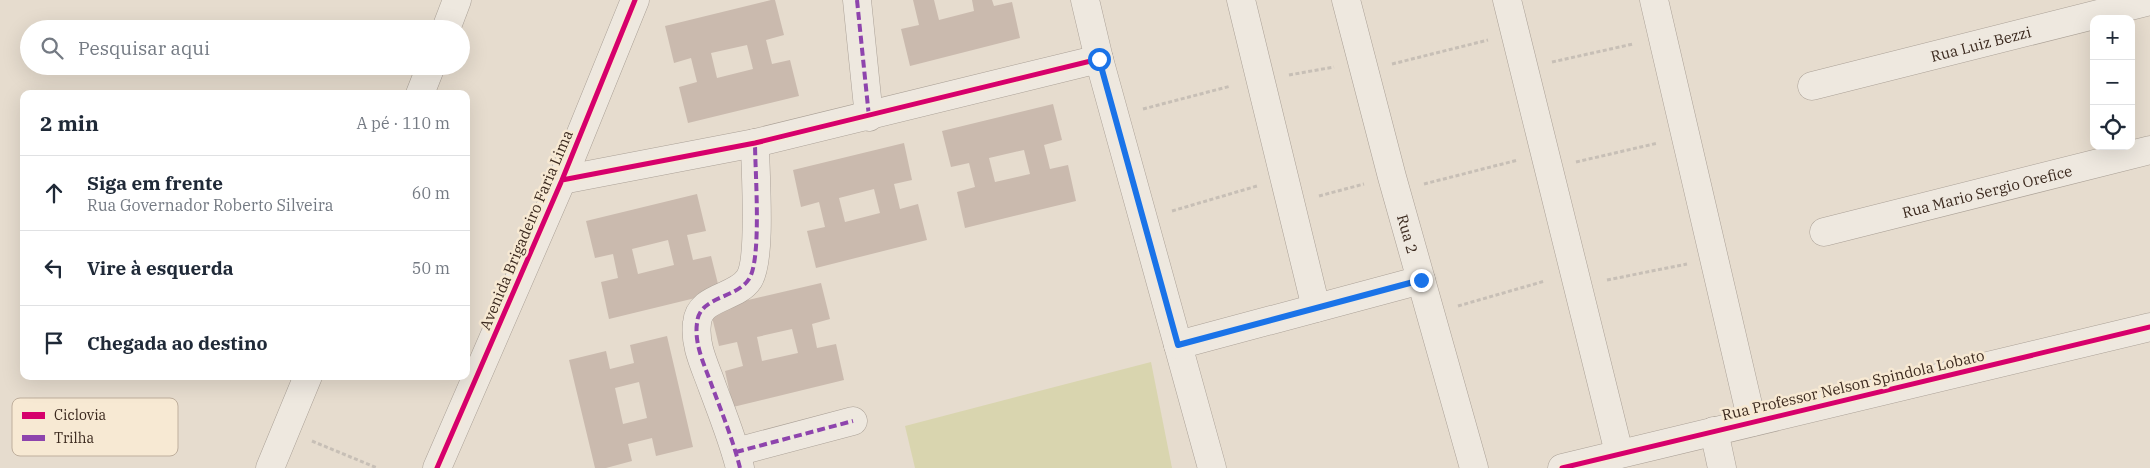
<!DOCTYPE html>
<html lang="pt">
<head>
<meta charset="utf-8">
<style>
  :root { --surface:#fff; --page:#f2f2f3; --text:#1f2937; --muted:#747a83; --line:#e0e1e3 }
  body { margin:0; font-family:"IBM Plex Serif",serif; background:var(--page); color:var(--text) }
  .controls { position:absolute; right:15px; top:15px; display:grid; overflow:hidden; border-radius:10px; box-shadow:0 5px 20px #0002 }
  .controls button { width:45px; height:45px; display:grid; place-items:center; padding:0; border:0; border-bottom:1px solid var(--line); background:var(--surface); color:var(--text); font:25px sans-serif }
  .stop { position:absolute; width:15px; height:15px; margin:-11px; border:4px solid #1a73e8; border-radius:50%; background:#fff }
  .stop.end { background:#1a73e8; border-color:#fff; box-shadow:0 1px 5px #0008 }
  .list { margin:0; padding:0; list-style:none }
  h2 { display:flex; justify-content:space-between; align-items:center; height:65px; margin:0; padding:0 20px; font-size:21px }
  h2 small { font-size:16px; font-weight:400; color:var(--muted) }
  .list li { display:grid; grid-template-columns:32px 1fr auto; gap:15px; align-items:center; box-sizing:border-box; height:75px; padding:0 20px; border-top:1px solid var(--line) }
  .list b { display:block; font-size:19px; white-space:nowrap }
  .list p { margin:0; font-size:16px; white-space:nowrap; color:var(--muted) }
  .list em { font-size:16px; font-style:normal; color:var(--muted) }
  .icon { flex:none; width:28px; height:28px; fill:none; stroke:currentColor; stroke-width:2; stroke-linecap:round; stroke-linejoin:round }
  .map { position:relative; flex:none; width:2150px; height:468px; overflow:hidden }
  .search { position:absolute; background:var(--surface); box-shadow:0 5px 20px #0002; left:20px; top:20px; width:450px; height:55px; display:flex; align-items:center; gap:12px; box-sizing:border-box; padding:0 18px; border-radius:28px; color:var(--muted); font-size:19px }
  .panel { position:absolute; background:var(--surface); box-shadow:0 5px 20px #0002; left:20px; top:90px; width:450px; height:290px; border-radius:10px }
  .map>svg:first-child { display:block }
  .green { fill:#d9d5af }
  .building { fill:#cabaae; fill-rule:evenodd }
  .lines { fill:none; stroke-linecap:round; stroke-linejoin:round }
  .minor-casing { stroke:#aba197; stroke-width:29 }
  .path { stroke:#c7bfb6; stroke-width:3; stroke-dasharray:4 2.5; stroke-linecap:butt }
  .minor { stroke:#eee8df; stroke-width:28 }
  .quiet { stroke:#8e44ad; stroke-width:4; stroke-dasharray:8 4; stroke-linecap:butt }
  .cycleway-casing { stroke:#f7e9d3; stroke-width:8 }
  .cycleway { stroke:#d6006c; stroke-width:5 }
  .route { stroke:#1a73e8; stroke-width:6 }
  .labels { text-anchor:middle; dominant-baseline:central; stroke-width:5; stroke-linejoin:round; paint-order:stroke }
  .street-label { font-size:15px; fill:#3b291e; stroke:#f7e9d3 }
  .key { fill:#f7e9d3; stroke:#bfaf9d; stroke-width:1 }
  .key-label { font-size:14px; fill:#3b291e }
</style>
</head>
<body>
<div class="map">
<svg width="2150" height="468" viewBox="0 0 2150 468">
  <rect width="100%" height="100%" fill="#e6dcce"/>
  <!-- green -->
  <path class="green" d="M 1151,362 L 1172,468 L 915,468 L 905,426 Z"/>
  <!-- building -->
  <path class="building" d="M 771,0 L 775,0 L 784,35 L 766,40 L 772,64 L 790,60 L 799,96 L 688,123 L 679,87 L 697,82 L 691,58 L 674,63 L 665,26 ZM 747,45 L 753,69 L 717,78 L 711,53 Z
    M 913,0 L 934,0 L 939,20 L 974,11 L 972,0 L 992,0 L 994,6 L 1012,2 L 1020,38 L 910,66 L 901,29 L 919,25 Z
    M 1053,104 L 1062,140 L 1044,145 L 1050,169 L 1068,165 L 1076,201 L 965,228 L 957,192 L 975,187 L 969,163 L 951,167 L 942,131 ZM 1024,150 L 1030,174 L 995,182 L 989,158 Z
    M 904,143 L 912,180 L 894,184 L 900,209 L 918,204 L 927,240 L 816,268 L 807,231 L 825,227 L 819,202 L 801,207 L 793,170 ZM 874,189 L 880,213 L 845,222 L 839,198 Z
    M 697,194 L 706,231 L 687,235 L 693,260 L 711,256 L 720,292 L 609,319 L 601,282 L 618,278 L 613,254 L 595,258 L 586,221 ZM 668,240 L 674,265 L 638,274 L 632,249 Z
    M 821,283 L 830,319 L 812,324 L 817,348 L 836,344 L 844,380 L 733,407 L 725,371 L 743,366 L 737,342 L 719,346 L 710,309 ZM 792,329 L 798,353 L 762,361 L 757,337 Z
    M 667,336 L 693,447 L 656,456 L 652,438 L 628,444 L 632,461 L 606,468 L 595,468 L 569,360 L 606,351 L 610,369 L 634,363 L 630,345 ZM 639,382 L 647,418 L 623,424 L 615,388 Z"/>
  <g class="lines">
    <defs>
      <g id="minor">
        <path d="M 857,0 L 869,117"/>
        <path d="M 1085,0 L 1099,59 L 1212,468"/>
        <path d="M 1241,0 L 1316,308"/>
        <path id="s1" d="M 1346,0 L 1392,177 L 1474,468"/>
        <path d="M 1507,0 L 1619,453"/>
        <path d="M 1654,0 L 1752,422"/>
        <path d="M 446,29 L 457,0"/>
        <path id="s2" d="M 1812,86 L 2150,1"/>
        <path d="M 420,94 L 431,66"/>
        <path d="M 562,180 L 755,143 L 1099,59"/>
        <path id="s3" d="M 1824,232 L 2150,150"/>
        <path d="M 1178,345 L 1421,280"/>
        <path d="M 1714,431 L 1722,468"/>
        <path d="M 736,452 L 853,421"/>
        <path d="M 270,468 L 308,376"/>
        <path d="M 437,468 L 562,180 L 635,0"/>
        <path d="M 740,468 C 733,440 722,413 712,386 C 705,366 694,345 697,323 C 699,296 736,299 749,279 C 762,259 755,171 755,143"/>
        <path d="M 1562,468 L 2150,327"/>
      </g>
    </defs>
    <!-- minor casing -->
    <use href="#minor" class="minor-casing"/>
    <!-- path -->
    <path class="path" d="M 1552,62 L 1633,44
      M 1392,64 L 1488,40
      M 1289,75 L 1334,67
      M 1143,109 L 1231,86
      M 1576,162 L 1658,143
      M 1424,184 L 1518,160
      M 1319,196 L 1364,184
      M 1172,211 L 1257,186
      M 1607,280 L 1687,264
      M 1458,306 L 1545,281
      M 312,441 L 377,468"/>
    <!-- minor -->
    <use href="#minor" class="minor"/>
    <!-- quiet -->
    <path class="quiet" d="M 857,0 L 869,117
      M 736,452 L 853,421
      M 740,468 C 733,440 722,413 712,386 C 705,366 694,345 697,323 C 699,296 736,299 749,279 C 762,259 755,171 755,143"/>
    <defs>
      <path id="cycleway" d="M 562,180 L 755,143 L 1099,59
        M 437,468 L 562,180 L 635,0
        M 1562,468 L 2150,327"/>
    </defs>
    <!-- cycleway casing -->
    <use href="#cycleway" class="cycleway-casing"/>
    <!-- cycleway -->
    <use href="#cycleway" class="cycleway"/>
  </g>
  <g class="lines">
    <!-- route -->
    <path class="route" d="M 1099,59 L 1178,345 L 1421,280"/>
  </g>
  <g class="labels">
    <!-- street labels -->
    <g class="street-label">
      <text stroke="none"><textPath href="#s2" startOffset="174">Rua Luiz Bezzi</textPath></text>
      <text stroke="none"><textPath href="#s3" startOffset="168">Rua Mario Sergio Orefice</textPath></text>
      <text transform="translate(526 230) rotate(-67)">Avenida Brigadeiro Faria Lima</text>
      <text stroke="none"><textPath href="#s1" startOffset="242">Rua 2</textPath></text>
      <text transform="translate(1853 385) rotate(-13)">Rua Professor Nelson Spindola Lobato</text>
    </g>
  </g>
  <!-- legend -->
  <rect x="12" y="398" width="166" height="58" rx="8" class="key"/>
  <rect x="22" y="412" width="23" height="7" fill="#d6006c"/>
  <rect x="22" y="435" width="23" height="6" fill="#8e44ad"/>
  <g class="key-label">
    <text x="54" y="420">Ciclovia</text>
    <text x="54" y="443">Trilha</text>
  </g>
</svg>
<div class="controls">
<button>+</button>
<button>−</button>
<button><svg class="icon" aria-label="locate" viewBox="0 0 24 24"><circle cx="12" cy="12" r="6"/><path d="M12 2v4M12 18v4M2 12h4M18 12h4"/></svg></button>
</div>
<div class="stop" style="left:1099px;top:59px"></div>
<div class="stop end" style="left:1421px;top:280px"></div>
<div class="search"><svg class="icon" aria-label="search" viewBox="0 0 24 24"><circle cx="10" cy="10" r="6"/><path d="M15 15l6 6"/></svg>Pesquisar aqui</div>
<section class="panel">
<h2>2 min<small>A pé · 110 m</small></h2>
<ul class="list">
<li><svg class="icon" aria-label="ahead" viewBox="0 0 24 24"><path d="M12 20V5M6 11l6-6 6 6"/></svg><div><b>Siga em frente</b><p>Rua Governador Roberto Silveira</p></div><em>60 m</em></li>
<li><svg class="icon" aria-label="left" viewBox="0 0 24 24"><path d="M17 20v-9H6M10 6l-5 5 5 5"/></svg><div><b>Vire à esquerda</b></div><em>50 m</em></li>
<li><svg class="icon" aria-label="arrive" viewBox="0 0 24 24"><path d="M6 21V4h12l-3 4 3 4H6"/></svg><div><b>Chegada ao destino</b></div></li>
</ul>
</section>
</div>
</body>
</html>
